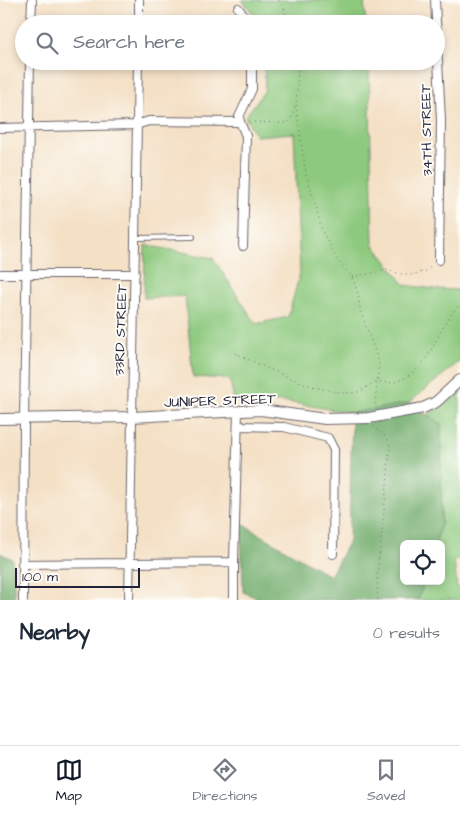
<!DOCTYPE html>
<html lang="en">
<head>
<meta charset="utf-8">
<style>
  :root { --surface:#fff; --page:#f6f6f7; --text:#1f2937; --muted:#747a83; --line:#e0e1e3; --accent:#111827 }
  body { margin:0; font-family:"Architects Daughter",sans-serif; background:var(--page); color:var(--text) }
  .controls { position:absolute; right:15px; bottom:15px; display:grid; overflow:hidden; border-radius:8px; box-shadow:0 2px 8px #0003 }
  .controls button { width:45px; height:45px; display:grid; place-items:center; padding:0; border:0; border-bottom:1px solid var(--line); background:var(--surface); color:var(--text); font:25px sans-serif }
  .scale { position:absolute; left:15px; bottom:12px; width:125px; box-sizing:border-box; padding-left:5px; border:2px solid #22223b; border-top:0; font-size:14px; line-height:18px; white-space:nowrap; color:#22223b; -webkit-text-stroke:4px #fdfcf7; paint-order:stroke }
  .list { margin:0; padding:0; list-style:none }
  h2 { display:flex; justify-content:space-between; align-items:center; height:65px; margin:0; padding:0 20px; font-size:21px }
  h2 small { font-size:16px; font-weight:400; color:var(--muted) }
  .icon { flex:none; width:28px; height:28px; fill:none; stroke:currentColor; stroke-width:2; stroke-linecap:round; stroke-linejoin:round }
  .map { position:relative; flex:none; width:460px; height:600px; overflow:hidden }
  .search { position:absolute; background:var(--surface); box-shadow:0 2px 8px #0003; left:15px; right:15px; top:15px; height:55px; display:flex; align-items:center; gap:12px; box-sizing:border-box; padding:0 18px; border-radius:28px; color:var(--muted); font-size:19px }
  .sheet { height:145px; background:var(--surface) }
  nav { display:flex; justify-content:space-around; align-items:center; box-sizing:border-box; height:70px; border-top:1px solid var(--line); background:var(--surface); font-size:14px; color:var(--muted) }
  nav a { display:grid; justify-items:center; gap:2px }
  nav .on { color:var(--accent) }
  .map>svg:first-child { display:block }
  .green { fill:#8dc97e; stroke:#58765c }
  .forest { fill:#72ad6d; stroke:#4a6854 }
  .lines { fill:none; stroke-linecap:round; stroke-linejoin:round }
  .service-casing { stroke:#6c646b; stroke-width:6 }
  .minor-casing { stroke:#6c646b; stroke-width:10 }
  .tertiary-casing { stroke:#6c646b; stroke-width:12 }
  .path { stroke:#6c646b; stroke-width:1; stroke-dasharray:1 4; stroke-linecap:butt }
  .service { stroke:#fff; stroke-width:4 }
  .minor { stroke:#fff; stroke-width:8 }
  .tertiary { stroke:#fff; stroke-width:10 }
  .labels { text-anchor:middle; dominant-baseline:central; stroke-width:4; stroke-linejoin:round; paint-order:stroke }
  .street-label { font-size:14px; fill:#22223b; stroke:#fdfcf7 }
</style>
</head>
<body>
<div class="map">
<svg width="460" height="600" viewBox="0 0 460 600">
  <rect width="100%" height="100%" fill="#fdfcf7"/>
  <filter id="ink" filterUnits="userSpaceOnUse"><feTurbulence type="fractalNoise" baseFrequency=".02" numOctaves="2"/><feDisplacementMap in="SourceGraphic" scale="10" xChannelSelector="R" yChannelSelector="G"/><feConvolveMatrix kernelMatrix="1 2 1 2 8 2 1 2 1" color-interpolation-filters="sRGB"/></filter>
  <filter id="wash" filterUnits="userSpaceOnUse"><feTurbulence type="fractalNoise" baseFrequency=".0096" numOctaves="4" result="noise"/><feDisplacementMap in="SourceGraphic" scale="20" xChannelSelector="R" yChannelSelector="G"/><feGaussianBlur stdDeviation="1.12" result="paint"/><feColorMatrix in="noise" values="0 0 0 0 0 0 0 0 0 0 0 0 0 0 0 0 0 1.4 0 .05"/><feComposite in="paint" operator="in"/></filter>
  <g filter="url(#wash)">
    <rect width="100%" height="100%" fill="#f4e0c5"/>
    <!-- green -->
    <path class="green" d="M 242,0 L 364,0 L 366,24 L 262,24 Z
      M 264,61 L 369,61 L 373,244 L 405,285 L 434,289 L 460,290 L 460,361 L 409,403 L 352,413 L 287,402 L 234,401 L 230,379 L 193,377 L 185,296 L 144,298 L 145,245 L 213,258 L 256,324 L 288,317 L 300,273 L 294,133 L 256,136 L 245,117 L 265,90 Z
      M 460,391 L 460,560 L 454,561 L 457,588 L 460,588 L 460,600 L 418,600 L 424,581 L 441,581 L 441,544 L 435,544 L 441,525 L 441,424 L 428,415 L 451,400 Z"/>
    <!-- forest -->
    <path class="forest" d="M 409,403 L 441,424 L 441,525 L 435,544 L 404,544 L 404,581 L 424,581 L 418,600 L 262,600 L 243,592 L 241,523 L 330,576 L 349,541 L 352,413 Z
      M 0,553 L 12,559 L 15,600 L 0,600 Z"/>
  </g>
  <g filter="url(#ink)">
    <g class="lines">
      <defs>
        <path id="service" d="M 136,238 L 193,237"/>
        <path id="minor" d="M 435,0 L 441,120 L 439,260
          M 238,8 L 250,24
          M 31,24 L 32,0
          M 139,24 L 139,0
          M 0,128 L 136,125 L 149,121 L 240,122
          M 243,246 L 246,136 L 240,122 L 239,117 L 252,89 L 252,61
          M 0,274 L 135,274
          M 238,426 L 284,427 L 328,438 L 334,450 L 333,554
          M 22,564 L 234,562
          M 23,600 L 24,419 L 30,61
          M 129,600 L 138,61
          M 234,600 L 234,562 L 238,411"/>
        <path id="tertiary" d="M 0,419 L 132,417 L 261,410 L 325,419 L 369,418 L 423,408 L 436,402 L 460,380"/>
      </defs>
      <!-- service casing -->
      <use href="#service" class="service-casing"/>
      <!-- minor casing -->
      <use href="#minor" class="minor-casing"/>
      <!-- tertiary casing -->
      <use href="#tertiary" class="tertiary-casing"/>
      <!-- path -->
      <path class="path" d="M 279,0 L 284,8 L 288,24
        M 295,61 L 298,68 L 296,107 L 306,175 L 314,199 L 322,231 L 337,260 L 352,277 L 357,290 L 361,313 L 379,362 L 375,406
        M 249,122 L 286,123 L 290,121 L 295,107
        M 352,277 L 387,270 L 401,274 L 411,275 L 426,271 L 432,266
        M 235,353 C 265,367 325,398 357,392 C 364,391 370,383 377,382 C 381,381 385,383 388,383 C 400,383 414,373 421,365 C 435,350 445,315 460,305
        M 373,426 L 387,438 L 390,446 L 387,485 L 377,576 L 378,600"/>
      <!-- service -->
      <use href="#service" class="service"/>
      <!-- minor -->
      <use href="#minor" class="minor"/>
      <!-- tertiary -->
      <use href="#tertiary" class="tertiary"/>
    </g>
  </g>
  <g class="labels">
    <!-- street labels -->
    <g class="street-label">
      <text transform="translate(427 130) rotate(-91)">34TH STREET</text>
      <text transform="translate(121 330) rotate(-88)">33RD STREET</text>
      <text transform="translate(220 401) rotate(-2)">JUNIPER STREET</text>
    </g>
  </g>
</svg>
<div class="controls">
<button><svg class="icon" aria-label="locate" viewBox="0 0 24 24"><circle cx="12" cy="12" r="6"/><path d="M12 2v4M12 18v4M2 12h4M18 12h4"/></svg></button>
</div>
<div class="scale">100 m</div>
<div class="search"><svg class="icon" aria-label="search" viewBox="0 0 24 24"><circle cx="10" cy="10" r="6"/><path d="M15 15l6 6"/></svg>Search here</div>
</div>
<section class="sheet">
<h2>Nearby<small>0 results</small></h2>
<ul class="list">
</ul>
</section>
<nav>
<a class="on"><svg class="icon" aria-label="map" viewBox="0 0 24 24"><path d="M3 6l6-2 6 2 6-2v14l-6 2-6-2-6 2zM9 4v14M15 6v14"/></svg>Map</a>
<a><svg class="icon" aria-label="directions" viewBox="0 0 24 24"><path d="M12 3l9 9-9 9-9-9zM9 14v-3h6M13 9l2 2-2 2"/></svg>Directions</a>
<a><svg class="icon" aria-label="saved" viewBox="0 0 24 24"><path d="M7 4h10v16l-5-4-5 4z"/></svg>Saved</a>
</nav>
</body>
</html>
